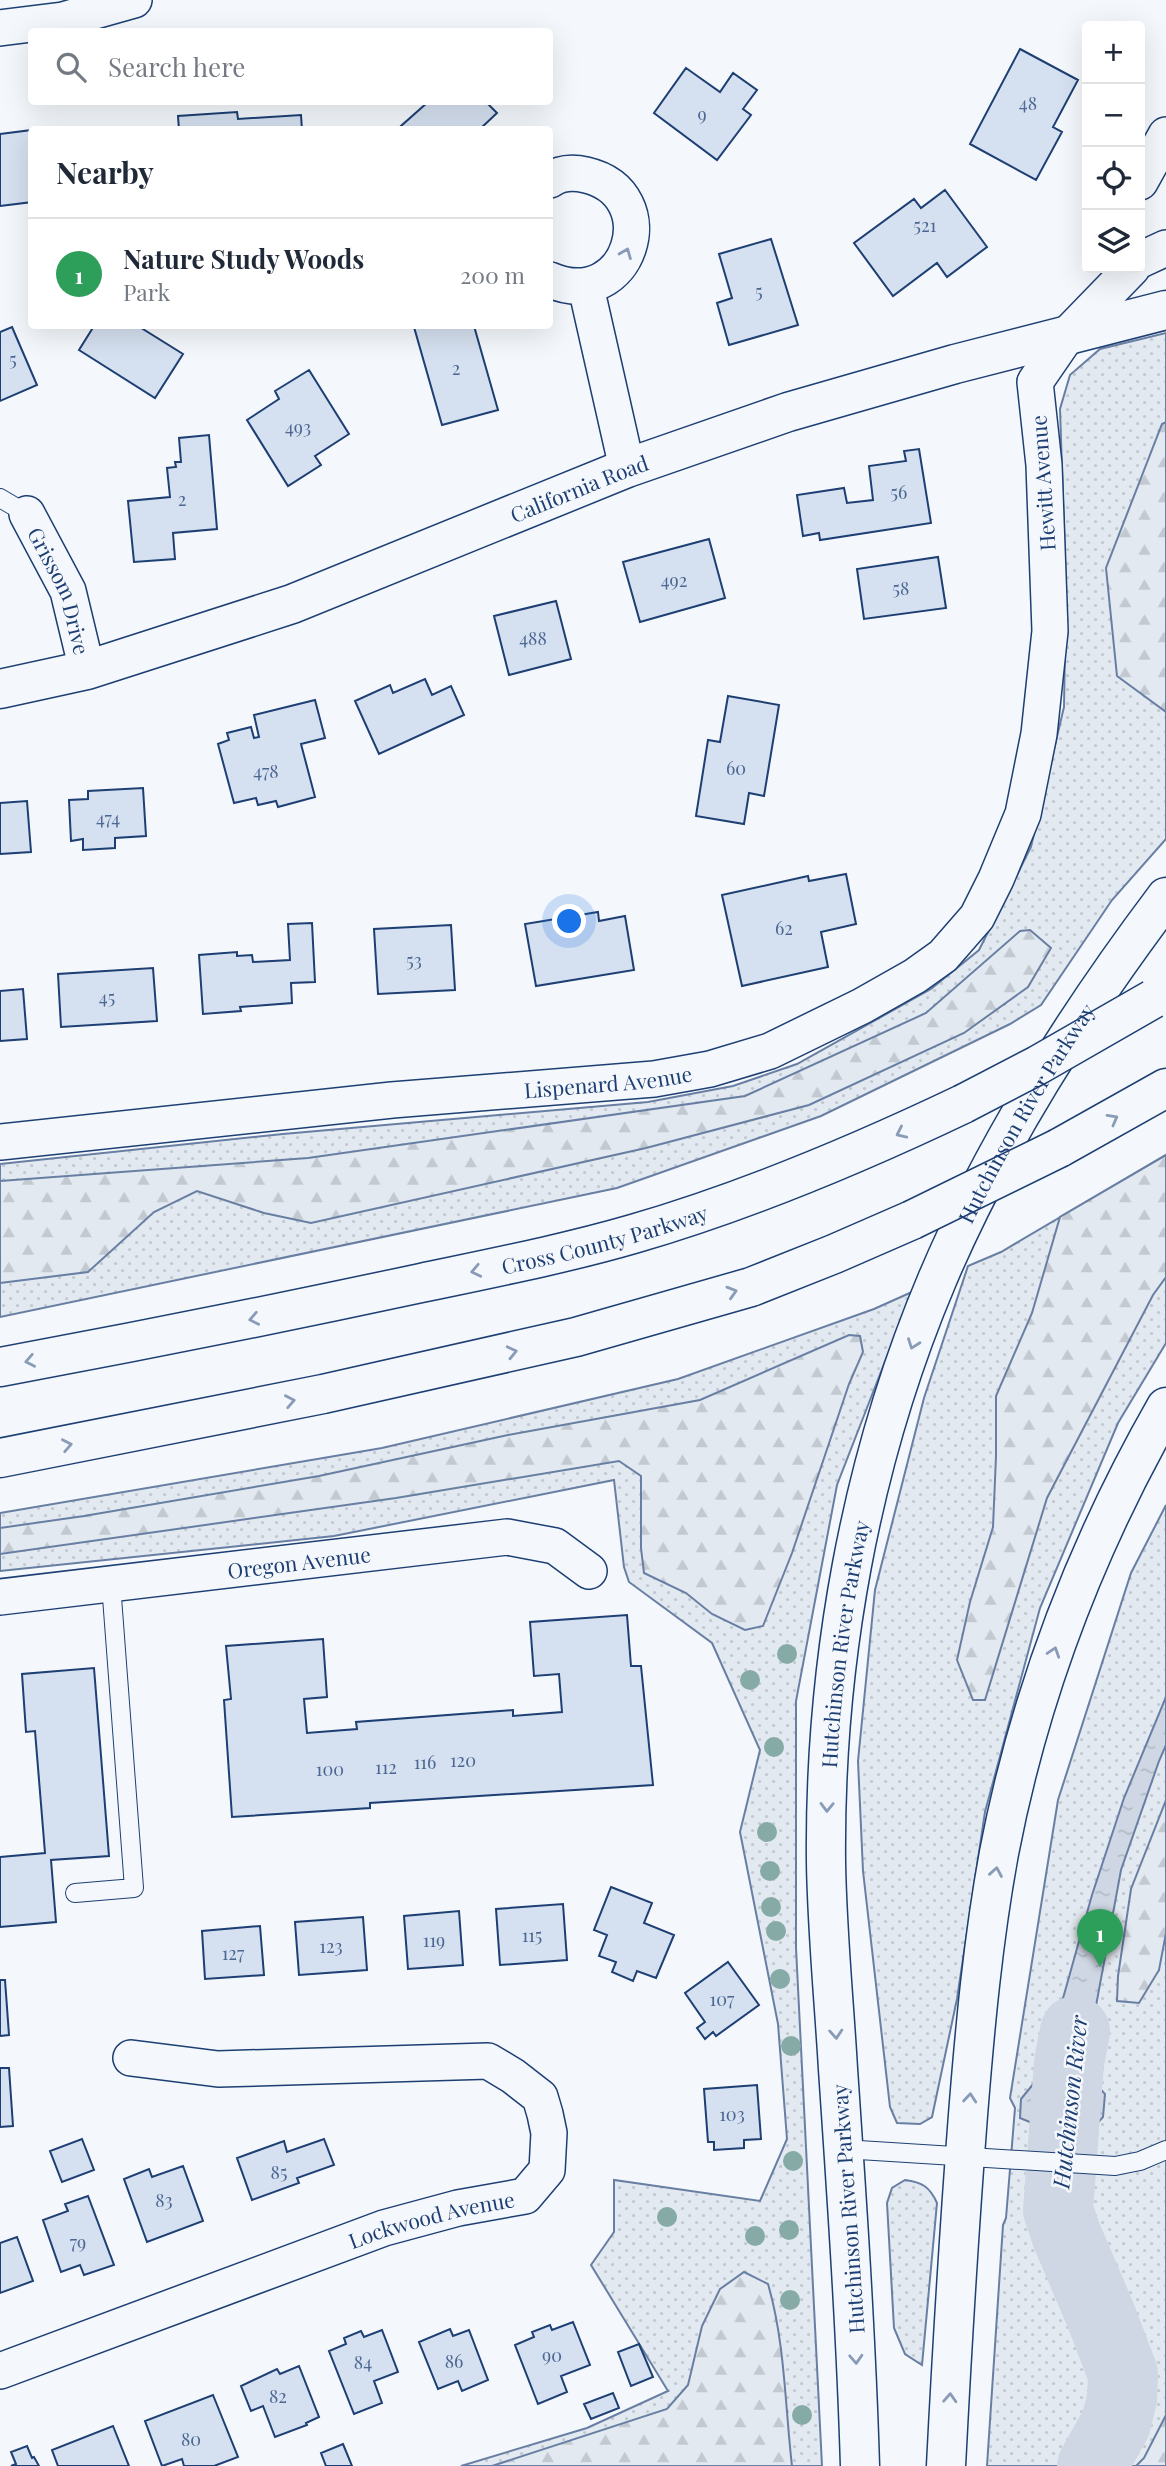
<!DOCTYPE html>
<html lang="en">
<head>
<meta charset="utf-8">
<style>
  :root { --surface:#fff; --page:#f2f2f3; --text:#1f2937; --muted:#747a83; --line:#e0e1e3; --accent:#7c3aed }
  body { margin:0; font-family:"Playfair Display",serif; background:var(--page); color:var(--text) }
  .controls { position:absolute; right:21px; top:21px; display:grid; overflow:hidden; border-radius:7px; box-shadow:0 7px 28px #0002 }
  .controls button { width:63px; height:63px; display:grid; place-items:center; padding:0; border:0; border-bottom:2px solid var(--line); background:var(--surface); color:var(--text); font:35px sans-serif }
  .you { position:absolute; left:570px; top:922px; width:24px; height:24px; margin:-18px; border:5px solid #fff; border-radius:50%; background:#1a73e8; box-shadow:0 0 0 10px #1a73e833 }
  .badge { display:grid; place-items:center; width:46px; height:46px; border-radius:50%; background:var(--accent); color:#fff; font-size:23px; font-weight:700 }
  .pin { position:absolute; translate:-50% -58px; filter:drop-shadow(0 2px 4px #0008) }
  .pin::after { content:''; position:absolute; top:37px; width:24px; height:21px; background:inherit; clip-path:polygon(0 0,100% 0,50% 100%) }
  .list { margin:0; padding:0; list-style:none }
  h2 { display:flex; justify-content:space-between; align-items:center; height:91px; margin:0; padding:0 28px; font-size:30px }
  h2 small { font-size:23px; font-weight:400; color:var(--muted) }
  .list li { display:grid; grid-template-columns:46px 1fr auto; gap:21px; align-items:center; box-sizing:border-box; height:112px; padding:0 28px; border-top:2px solid var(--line) }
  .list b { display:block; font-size:26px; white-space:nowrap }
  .list p { margin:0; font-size:23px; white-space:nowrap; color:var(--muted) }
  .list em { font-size:23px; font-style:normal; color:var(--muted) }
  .icon { flex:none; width:38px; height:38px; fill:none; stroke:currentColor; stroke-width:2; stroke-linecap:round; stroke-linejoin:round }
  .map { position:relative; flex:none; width:1166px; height:2466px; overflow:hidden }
  .search { position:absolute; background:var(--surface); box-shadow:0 7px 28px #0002; left:28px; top:28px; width:525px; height:77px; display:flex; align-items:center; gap:18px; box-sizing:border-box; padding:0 24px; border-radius:7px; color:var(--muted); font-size:26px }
  .panel { position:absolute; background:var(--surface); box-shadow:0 7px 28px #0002; left:28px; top:126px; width:525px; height:203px; border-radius:7px }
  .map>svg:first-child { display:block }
  .grass { fill:url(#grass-dots); stroke:#687fa3; stroke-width:2 }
  .forest { fill:url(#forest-firs); stroke:#687fa3; stroke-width:2 }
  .water { fill:url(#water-ripples); stroke:#687fa3; stroke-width:2 }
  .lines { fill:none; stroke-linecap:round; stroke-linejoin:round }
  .river { stroke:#cfd7e4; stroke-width:70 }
  .building { fill:#d5e0f0; stroke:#1d3f73; stroke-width:2 }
  .lane-casing { stroke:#1d3f73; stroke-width:20 }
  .street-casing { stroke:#1d3f73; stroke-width:38 }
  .secondary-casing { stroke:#1d3f73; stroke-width:41 }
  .highway-casing { stroke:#1d3f73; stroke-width:41 }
  .lane { stroke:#f4f7fb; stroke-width:18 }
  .street { stroke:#f4f7fb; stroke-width:35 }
  .secondary { stroke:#f4f7fb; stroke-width:38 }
  .highway { stroke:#f4f7fb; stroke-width:38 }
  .highway-bridge-casing { stroke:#1d3f73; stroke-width:41; stroke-linecap:butt }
  .highway-bridge { stroke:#f4f7fb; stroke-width:38 }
  .tree { fill:#86aba6 }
  .oneway { stroke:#889bb7 }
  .labels { text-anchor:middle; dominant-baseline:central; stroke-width:5; stroke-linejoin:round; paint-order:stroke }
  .number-label { font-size:18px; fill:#4b6792 }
  .street-label { font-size:21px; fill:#1d3f73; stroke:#f4f7fb }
  .water-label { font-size:23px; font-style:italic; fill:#1d3f73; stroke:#f4f7fb }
</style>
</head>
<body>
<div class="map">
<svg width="1166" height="2466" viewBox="0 0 1166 2466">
  <defs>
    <pattern id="grass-dots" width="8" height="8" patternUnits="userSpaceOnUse" patternTransform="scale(1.75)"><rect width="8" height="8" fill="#e3e9f0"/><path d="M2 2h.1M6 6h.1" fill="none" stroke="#c2c9d1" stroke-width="1.8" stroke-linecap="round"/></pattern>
    <pattern id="forest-firs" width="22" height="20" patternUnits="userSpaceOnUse" patternTransform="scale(1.75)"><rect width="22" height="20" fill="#e3e9f0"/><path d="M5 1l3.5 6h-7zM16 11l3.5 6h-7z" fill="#c2c9d1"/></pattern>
    <pattern id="water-ripples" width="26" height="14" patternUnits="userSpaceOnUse" patternTransform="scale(1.75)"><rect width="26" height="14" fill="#cfd7e4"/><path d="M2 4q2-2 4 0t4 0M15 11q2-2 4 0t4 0" fill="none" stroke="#b1bac7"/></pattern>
  </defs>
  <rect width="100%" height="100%" fill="#f4f7fb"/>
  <!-- grass -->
  <path class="grass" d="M 1166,333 L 1166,839 L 1112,900 L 1041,1005 L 1010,1024 L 821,1116 L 617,1188 L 0,1317 L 0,1164 L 283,1134 L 648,1102 L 733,1086 L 797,1064 L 931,989 L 979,950 L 1031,847 L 1064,707 L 1066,588 L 1060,409 L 1070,375 L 1100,349 Z
    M 1166,1155 L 1166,1343 L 1118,1423 L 1040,1608 L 985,1812 L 957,1999 L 932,2117 L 920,2124 L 897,2123 L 890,2107 L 863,1871 L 858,1761 L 875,1590 L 924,1398 L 968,1266 L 1001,1252 Z
    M 912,1292 L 837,1485 L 796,1701 L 796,1948 L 822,2466 L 461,2466 L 587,2428 L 668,2391 L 591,2265 L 614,2232 L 614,2180 L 760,2201 L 787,2139 L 778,2024 L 740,1832 L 760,1750 L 712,1643 L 629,1582 L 624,1567 L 614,1480 L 334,1536 L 0,1571 L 0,1513 L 382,1448 L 678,1379 L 874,1309 Z
    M 1166,1505 L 1166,2466 L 987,2466 L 1003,2225 L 1006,2218 L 1015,2108 L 1010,2098 L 1058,1800 L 1131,1573 Z
    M 905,2180 C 922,2182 930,2187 937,2203 L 922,2365 L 905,2354 L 894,2328 L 887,2203 L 892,2188 Z"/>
  <!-- forest -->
  <path class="forest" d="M 1166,422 L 1166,712 L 1117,676 L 1106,568 L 1162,424 Z
    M 1030,930 L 1051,948 L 1028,987 L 964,1033 L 809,1105 L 646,1148 L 311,1223 L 264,1213 L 197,1191 L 154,1212 L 88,1272 L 0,1283 L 0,1181 L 308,1158 L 745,1096 L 926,1013 L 1020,931 Z
    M 1166,1155 L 1166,1277 L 1153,1295 L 1047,1498 L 985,1700 L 973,1700 L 957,1660 L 970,1602 L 993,1527 L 996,1456 L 996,1396 L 1032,1313 L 1060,1217 Z
    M 849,1335 L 860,1336 L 863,1352 L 849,1384 L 792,1553 L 763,1626 L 745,1630 L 712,1614 L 686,1593 L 644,1573 L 641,1548 L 641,1476 L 619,1461 L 396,1498 L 0,1554 L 0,1528 L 84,1516 L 319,1476 L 508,1435 L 700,1400 Z
    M 1166,1800 L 1166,1933 L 1159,1970 L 1139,2003 L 1117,2001 L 1118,1976 L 1131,1889 Z
    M 744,2272 L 768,2284 C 785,2342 785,2406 792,2466 L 492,2466 L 667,2409 L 688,2385 L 702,2326 L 720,2289 Z
    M 1166,2415 L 1166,2466 L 1136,2466 L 1144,2458 Z"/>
  <!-- water -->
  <path class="water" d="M 1166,1697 L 1166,1745 L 1159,1761 L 1121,1870 L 1084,2071 L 1105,2094 L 1103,2117 L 1092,2129 L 1042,2127 L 1020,2118 L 1021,2099 L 1048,2066 L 1060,2009 L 1092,1895 L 1124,1798 Z
    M 1044,2197 L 1088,2199 L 1093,2211 L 1089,2239 L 1094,2260 L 1139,2357 L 1140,2397 L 1118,2453 L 1105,2466 L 1082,2466 C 1095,2444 1112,2418 1111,2391 C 1110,2337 1064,2259 1040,2209 Z"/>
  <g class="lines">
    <!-- river -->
    <path class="river" d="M 1075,2031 L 1069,2063 L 1058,2210 L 1066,2234 L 1101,2316 L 1123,2374 L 1122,2399 L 1116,2423 L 1092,2466"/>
  </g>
  <!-- building -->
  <path class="building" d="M 1020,49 L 1078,80 L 1053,127 L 1062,132 L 1036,180 L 970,144 Z
    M 686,68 L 720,92 L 733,73 L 757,90 L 743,109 L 751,115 L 717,160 L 654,113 Z
    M 428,102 L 486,102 L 497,113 L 479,130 L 404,130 L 401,126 Z
    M 237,112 L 238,119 L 301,115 L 302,130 L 179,130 L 178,116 Z
    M 32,130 L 32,202 L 0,206 L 0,134 Z
    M 945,190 L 987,247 L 947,277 L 937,263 L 893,296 L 854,243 L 914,199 L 921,208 Z
    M 771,239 L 798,325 L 729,345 L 717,303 L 732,298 L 719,254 Z
    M 94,326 L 138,326 L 183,354 L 155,398 L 79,350 Z
    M 420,326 L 474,326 L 498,410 L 442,425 L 414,327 Z
    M 12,327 L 37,385 L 0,401 L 0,332 Z
    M 309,370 L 349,434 L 315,456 L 321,465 L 288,486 L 247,420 L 279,399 L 275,391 Z
    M 209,435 L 217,529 L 173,533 L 175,559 L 134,562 L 128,501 L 170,497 L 167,468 L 176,467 L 175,462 L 181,462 L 179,438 Z
    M 919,449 L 931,523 L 820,540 L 819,533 L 803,536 L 797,495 L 844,488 L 847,503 L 873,500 L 869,466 L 906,461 L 904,451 Z
    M 709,539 L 725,598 L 640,622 L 623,562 Z
    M 938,557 L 946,608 L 864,619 L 857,569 Z
    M 556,601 L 571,659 L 509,675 L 494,616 Z
    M 425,679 L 432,695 L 451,686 L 464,715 L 379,754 L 355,701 L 390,685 L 393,693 Z
    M 728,696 L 779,705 L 764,796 L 749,793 L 744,824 L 696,816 L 708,740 L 720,742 Z
    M 315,700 L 325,738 L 301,744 L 315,797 L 278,807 L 276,801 L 258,805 L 256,798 L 234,803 L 218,744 L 229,740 L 227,733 L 251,727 L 254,738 L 259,737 L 254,715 Z
    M 143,788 L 146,836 L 115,838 L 115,848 L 83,850 L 83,839 L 71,841 L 69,800 L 88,799 L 88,791 Z
    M 27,801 L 31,852 L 0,854 L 0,803 Z
    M 846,874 L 856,924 L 821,932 L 828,967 L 742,986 L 722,895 L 808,876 L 809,881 Z
    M 598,912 L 599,921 L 625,916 L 634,970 L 536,986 L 525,924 Z
    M 312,923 L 315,982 L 291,983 L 292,1003 L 240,1007 L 241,1011 L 203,1014 L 199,955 L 237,952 L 237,956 L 252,955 L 253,962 L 290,960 L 288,924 Z
    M 451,925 L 455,990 L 378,994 L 374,929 Z
    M 153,968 L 157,1021 L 61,1027 L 58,974 Z
    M 23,989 L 27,1039 L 0,1041 L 0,991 Z
    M 627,1615 L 631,1666 L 641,1666 L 653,1785 L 370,1803 L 370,1808 L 232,1817 L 224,1700 L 231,1699 L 226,1646 L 323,1639 L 327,1697 L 304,1699 L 307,1733 L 357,1729 L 356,1722 L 513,1710 L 513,1716 L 562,1712 L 559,1674 L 534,1676 L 530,1622 Z
    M 94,1668 L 109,1856 L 51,1860 L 56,1922 L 0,1927 L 0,1857 L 45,1853 L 35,1731 L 26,1732 L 22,1674 Z
    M 611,1887 L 652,1903 L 644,1923 L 674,1935 L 656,1978 L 637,1971 L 633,1981 L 612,1972 L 616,1962 L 599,1956 L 607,1935 L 594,1930 Z
    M 563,1904 L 567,1960 L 500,1965 L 496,1909 Z
    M 459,1911 L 463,1965 L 408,1969 L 404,1916 Z
    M 363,1917 L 367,1970 L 299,1975 L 295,1922 Z
    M 260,1926 L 264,1975 L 205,1979 L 202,1931 Z
    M 728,1962 L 759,2005 L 716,2036 L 713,2032 L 705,2039 L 697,2028 L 705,2022 L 685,1993 Z
    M 0,1980 L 5,1980 L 9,2035 L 0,2036 Z
    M 0,2068 L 9,2068 L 13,2126 L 0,2127 Z
    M 757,2085 L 761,2139 L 744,2140 L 744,2148 L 714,2150 L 714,2142 L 708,2142 L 704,2089 Z
    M 82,2139 L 94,2170 L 62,2182 L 50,2151 Z
    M 324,2139 L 334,2165 L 297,2178 L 299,2183 L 252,2200 L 237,2158 L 284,2141 L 287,2152 Z
    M 183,2166 L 203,2221 L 147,2242 L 124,2179 L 149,2169 L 152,2177 Z
    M 88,2196 L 114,2265 L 84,2275 L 80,2265 L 61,2272 L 43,2220 L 68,2211 L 65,2204 Z
    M 17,2237 L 33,2281 L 0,2293 L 0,2243 Z
    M 573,2322 L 590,2365 L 561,2376 L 567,2392 L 538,2404 L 515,2345 L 534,2337 L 532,2332 L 550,2325 L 552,2330 Z
    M 450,2329 L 453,2336 L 469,2330 L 488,2380 L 462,2391 L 458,2381 L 438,2389 L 419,2342 Z
    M 382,2330 L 398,2372 L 374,2381 L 382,2403 L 354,2414 L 329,2351 L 346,2344 L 344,2338 L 361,2331 L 364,2337 Z
    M 639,2344 L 653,2377 L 631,2386 L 618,2352 Z
    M 299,2366 L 319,2417 L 306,2423 L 307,2425 L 275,2437 L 263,2406 L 251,2411 L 241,2386 L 277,2369 L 280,2374 Z
    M 613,2393 L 619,2408 L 591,2419 L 584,2404 Z
    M 213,2395 L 238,2457 L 214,2466 L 184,2466 L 182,2459 L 162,2466 L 145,2421 Z
    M 113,2426 L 129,2466 L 58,2466 L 52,2450 Z
    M 343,2444 L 352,2466 L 326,2466 L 321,2453 Z
    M 27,2446 L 32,2458 L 34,2457 L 39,2466 L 11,2466 L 16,2464 L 11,2452 Z"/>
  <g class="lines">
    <defs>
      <path id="lane" d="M 0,498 L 27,514
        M 75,1893 L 134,1888 L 111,1584
        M 843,2149 L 1115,2166 L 1140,2161 L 1166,2150"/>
      <g id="street">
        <path d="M 0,28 L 63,20 L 134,0"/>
        <path d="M 550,180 C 560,173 573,172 586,175 C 667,194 630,314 550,280"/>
        <path d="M 1140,182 L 1166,135"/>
        <path d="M 1140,260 L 1166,248"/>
        <path d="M 586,287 L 627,468"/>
        <path id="s1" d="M 27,514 L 68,591 L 87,670"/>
        <path id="s2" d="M 0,1142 L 392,1100 L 654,1079 L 710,1069 L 770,1051 L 862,1006 L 915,976 L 943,956 L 977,917 L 996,879 L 1023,814 L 1039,734 L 1050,631 L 1044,465 L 1035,382 L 1068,334 L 1132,268"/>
        <path id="s3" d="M 0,1597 L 507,1537 L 555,1546 L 589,1571"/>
        <path id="s4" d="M 0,2371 L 384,2228 L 458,2208 L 525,2196 L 547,2170 L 549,2133 L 545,2114 L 540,2097 L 513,2076 L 488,2061 L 218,2069 L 131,2058"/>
      </g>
      <g id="secondary">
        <path id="s5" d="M 0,689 L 87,670 L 292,604 L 627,468 L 788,412 L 955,364 L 1166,310"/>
      </g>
      <g id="highway">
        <path d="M 1059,1148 L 1166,1088"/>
        <path id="s6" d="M 0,1367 C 141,1341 281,1313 421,1283 C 492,1268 564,1254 633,1234 C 747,1201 856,1155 963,1104"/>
        <path d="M 0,1458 L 323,1394 L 576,1337 L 751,1287 L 834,1254 L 912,1220"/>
        <path id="s7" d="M 860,2466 C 856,2333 847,2201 838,2069 C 834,2000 827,1931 826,1862 C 824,1665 860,1462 937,1280 C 995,1143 1077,1015 1166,897"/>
        <path d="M 946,2466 C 952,2349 959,2232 968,2115 C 975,2027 983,1940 999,1853 C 1029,1697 1087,1545 1166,1407"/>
      </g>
    </defs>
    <!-- lane casing -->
    <use href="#lane" class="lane-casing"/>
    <!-- street casing -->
    <use href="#street" class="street-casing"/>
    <!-- secondary casing -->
    <use href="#secondary" class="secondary-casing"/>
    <!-- highway casing -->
    <use href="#highway" class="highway-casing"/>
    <!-- lane -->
    <use href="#lane" class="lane"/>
    <!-- street -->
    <use href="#street" class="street"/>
    <!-- secondary -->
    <use href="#secondary" class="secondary"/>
    <!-- highway -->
    <use href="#highway" class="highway"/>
    <defs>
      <path id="highway-bridge" d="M 963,1104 L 1038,1065 L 1153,999
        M 912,1220 L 1059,1148"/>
    </defs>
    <!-- highway-bridge casing -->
    <use href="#highway-bridge" class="highway-bridge-casing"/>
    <!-- highway-bridge -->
    <use href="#highway-bridge" class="highway-bridge"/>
  </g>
  <!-- trees -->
  <g class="tree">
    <circle cx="787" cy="1654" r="10"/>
    <circle cx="750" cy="1680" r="10"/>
    <circle cx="774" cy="1747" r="10"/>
    <circle cx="767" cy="1832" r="10"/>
    <circle cx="770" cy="1871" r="10"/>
    <circle cx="771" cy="1907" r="10"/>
    <circle cx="776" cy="1931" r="10"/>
    <circle cx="780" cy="1979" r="10"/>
    <circle cx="791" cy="2046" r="10"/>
    <circle cx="793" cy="2161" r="10"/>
    <circle cx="667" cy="2217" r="10"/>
    <circle cx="789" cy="2230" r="10"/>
    <circle cx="755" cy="2236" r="10"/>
    <circle cx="790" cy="2300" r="10"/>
    <circle cx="802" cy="2415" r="10"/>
  </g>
  <!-- one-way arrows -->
  <defs><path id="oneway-chevron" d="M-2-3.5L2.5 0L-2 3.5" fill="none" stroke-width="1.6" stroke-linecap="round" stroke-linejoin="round" transform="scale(1.75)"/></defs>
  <g class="oneway">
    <use href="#oneway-chevron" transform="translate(626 253) rotate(-68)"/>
    <use href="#oneway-chevron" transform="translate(1113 1119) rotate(-29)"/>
    <use href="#oneway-chevron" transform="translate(901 1133) rotate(155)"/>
    <use href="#oneway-chevron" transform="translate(476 1271) rotate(168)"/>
    <use href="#oneway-chevron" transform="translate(732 1292) rotate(-17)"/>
    <use href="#oneway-chevron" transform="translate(254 1319) rotate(169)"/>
    <use href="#oneway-chevron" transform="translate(913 1344) rotate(110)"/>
    <use href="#oneway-chevron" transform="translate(512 1352) rotate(-13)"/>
    <use href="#oneway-chevron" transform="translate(30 1361) rotate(169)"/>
    <use href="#oneway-chevron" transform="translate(290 1401) rotate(-11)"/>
    <use href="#oneway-chevron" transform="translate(67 1445) rotate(-11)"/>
    <use href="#oneway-chevron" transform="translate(1054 1652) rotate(-72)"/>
    <use href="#oneway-chevron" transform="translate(827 1807) rotate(91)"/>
    <use href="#oneway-chevron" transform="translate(996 1872) rotate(-80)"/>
    <use href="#oneway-chevron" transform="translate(836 2034) rotate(86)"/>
    <use href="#oneway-chevron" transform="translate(970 2098) rotate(-85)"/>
    <use href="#oneway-chevron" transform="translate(856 2359) rotate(87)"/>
    <use href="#oneway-chevron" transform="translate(950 2398) rotate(-87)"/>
  </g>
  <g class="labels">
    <!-- number labels -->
    <g class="number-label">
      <text x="1028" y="103">48</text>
      <text x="702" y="114">9</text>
      <text x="925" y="225">521</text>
      <text x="759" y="291">5</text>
      <text x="13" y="359">5</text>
      <text x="456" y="368">2</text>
      <text x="298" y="427">493</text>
      <text x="899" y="492">56</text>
      <text x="182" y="499">2</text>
      <text x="674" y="580">492</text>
      <text x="901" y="588">58</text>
      <text x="533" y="638">488</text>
      <text x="736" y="768">60</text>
      <text x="266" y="771">478</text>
      <text x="108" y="818">474</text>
      <text x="784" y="928">62</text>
      <text x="414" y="960">53</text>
      <text x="107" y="997">45</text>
      <text x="463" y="1760">120</text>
      <text x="425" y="1762">116</text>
      <text x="386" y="1767">112</text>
      <text x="330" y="1769">100</text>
      <text x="532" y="1935">115</text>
      <text x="434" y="1940">119</text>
      <text x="331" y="1946">123</text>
      <text x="233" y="1953">127</text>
      <text x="722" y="1999">107</text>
      <text x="732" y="2114">103</text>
      <text x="279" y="2172">85</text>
      <text x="164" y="2200">83</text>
      <text x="78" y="2242">79</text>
      <text x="552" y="2355">90</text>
      <text x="454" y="2361">86</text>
      <text x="363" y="2362">84</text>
      <text x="278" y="2396">82</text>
      <text x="191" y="2439">80</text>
    </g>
    <!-- street labels -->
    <g class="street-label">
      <text transform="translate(1042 483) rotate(-94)">Hewitt Avenue</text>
      <text stroke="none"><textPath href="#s5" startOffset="614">California Road</textPath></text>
      <text stroke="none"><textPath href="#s1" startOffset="84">Grissom Drive</textPath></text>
      <text stroke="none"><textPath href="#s2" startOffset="611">Lispenard Avenue</textPath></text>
      <text stroke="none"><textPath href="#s7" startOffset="1391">Hutchinson River Parkway</textPath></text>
      <text stroke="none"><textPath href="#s6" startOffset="618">Cross County Parkway</textPath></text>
      <text stroke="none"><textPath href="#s3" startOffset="301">Oregon Avenue</textPath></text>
      <text stroke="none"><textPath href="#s7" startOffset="824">Hutchinson River Parkway</textPath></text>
      <text transform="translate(847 2209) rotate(-94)">Hutchinson River Parkway</text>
      <text stroke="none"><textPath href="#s4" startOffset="458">Lockwood Avenue</textPath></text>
    </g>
    <!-- water labels -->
    <g class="water-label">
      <text transform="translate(1069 2102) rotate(-84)">Hutchinson River</text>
    </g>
  </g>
</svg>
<div class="controls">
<button>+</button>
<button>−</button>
<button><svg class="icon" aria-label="locate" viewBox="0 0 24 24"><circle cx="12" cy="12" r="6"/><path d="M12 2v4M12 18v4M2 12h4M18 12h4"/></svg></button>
<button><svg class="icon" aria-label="layers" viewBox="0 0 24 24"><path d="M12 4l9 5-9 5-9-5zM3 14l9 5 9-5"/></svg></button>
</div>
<div class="you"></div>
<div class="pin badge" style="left:1100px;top:1967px;background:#2e9e5b">1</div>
<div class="search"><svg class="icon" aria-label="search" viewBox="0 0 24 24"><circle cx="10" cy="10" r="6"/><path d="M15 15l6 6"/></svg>Search here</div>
<section class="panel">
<h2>Nearby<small></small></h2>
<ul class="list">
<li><span class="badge" style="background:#2e9e5b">1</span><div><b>Nature Study Woods</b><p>Park</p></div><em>200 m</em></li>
</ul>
</section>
</div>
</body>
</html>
